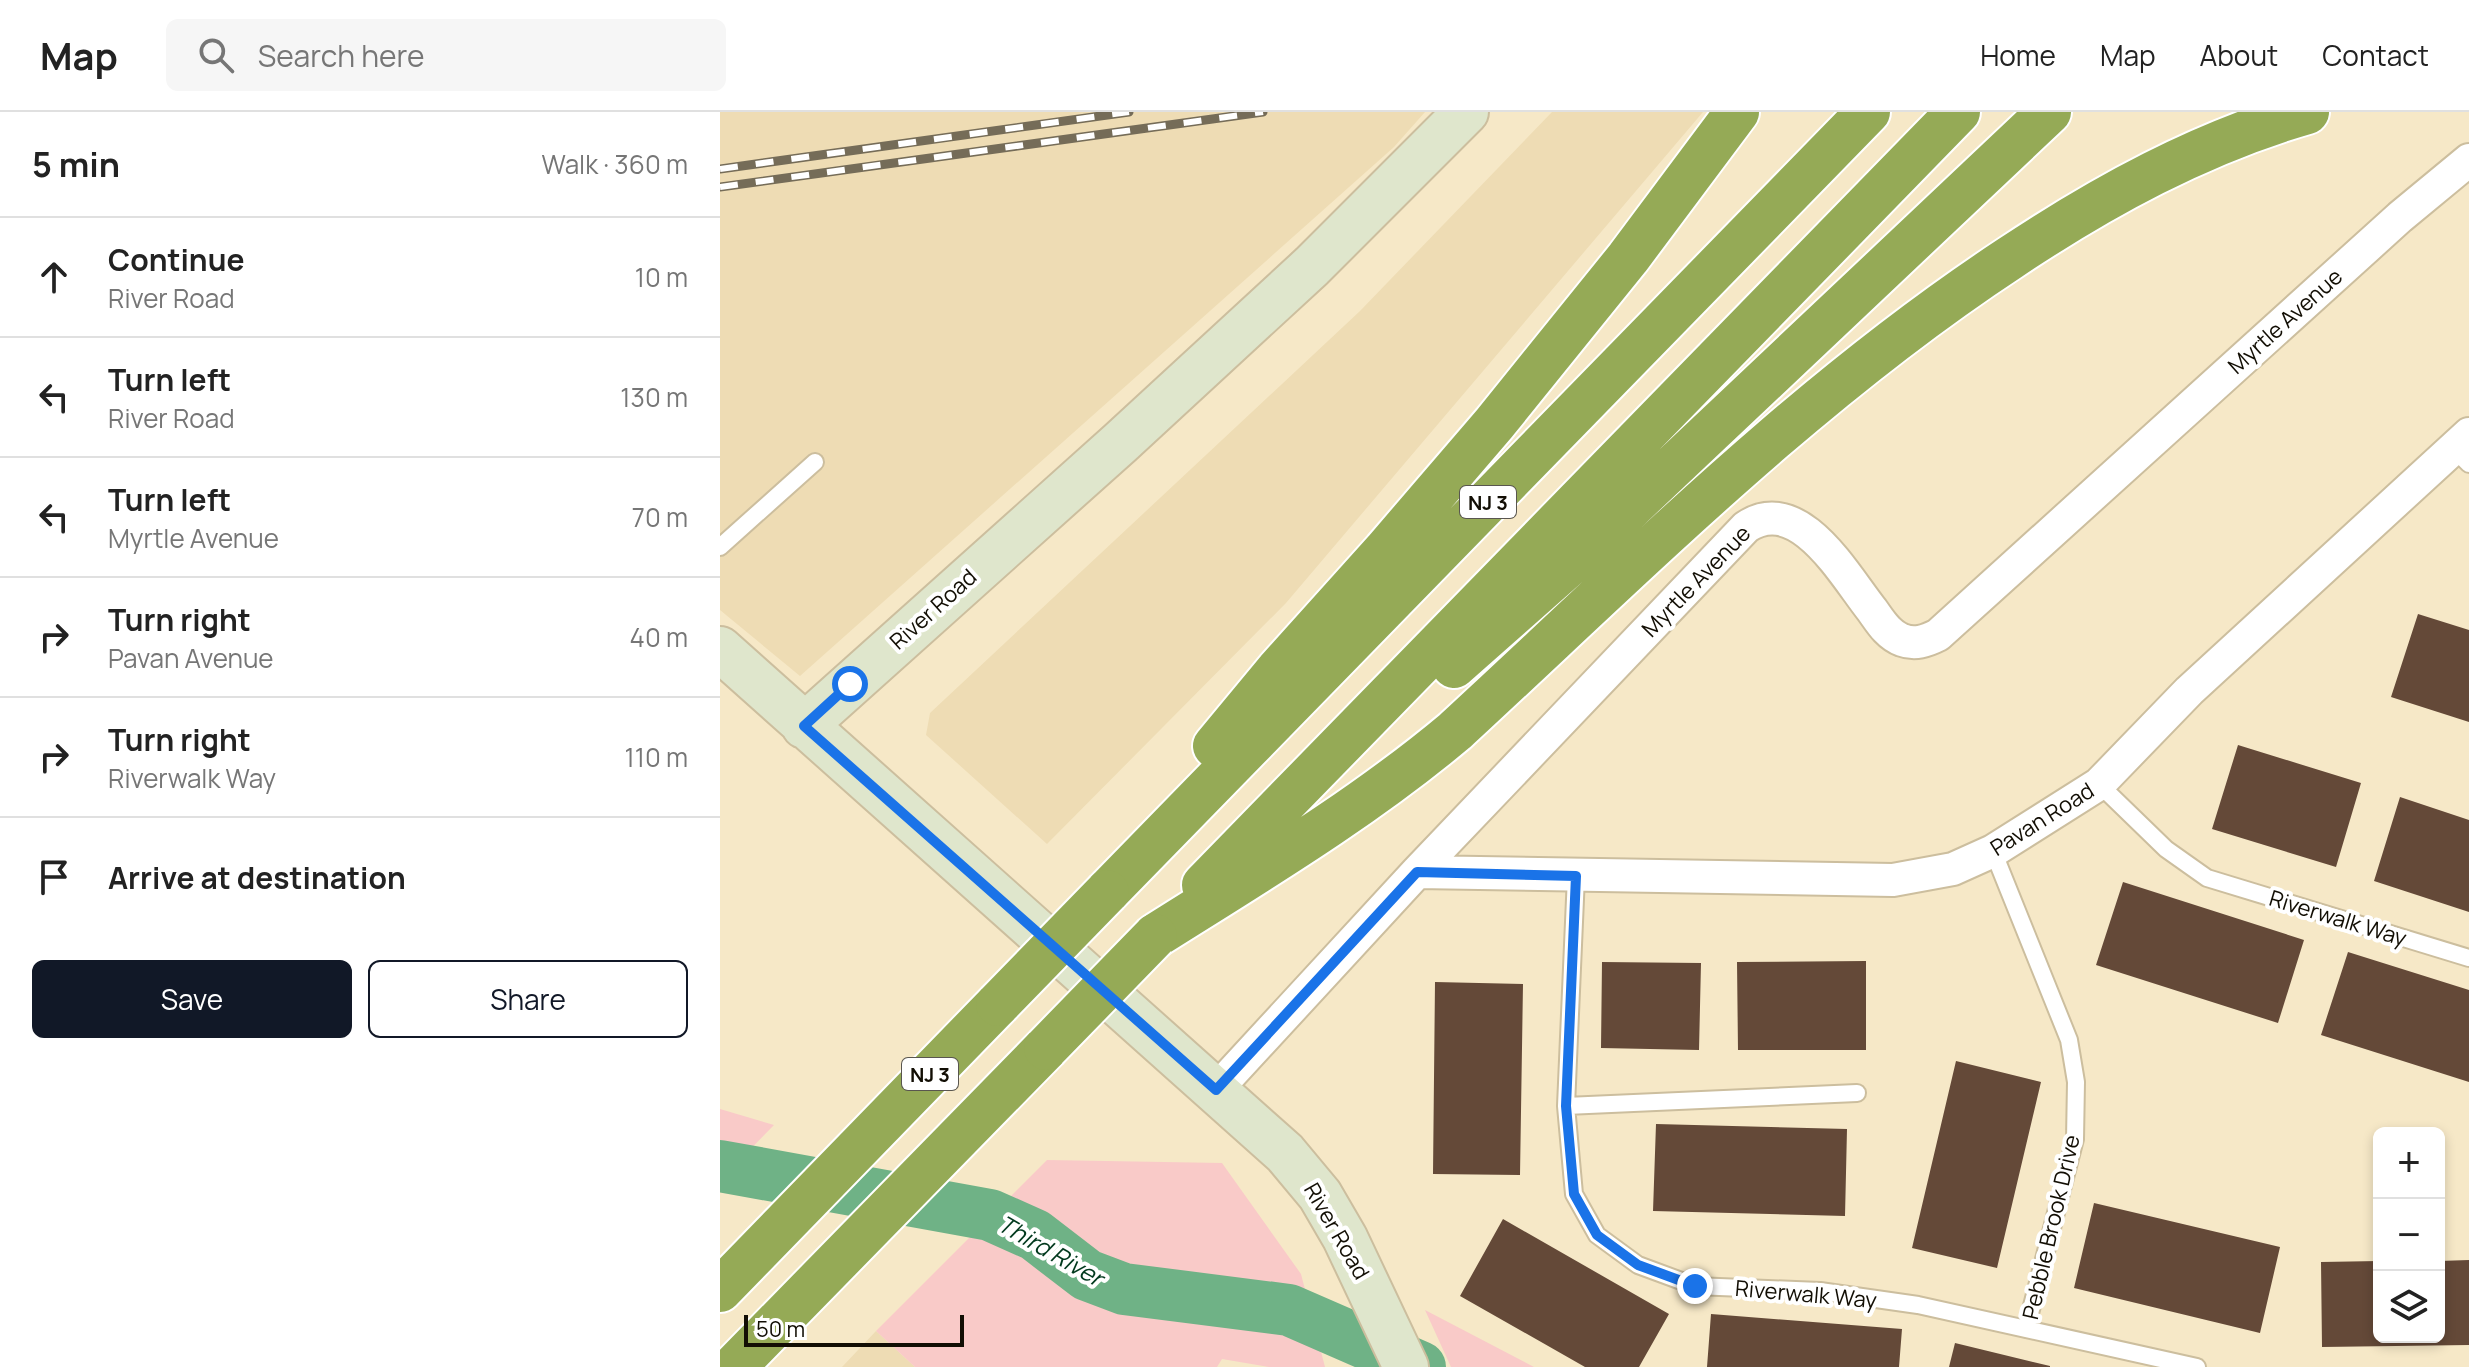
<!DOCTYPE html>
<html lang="en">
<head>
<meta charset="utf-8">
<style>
  :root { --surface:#fff; --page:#f6f6f6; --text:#222; --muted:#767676; --line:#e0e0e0; --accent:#111827 }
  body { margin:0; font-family:Manrope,sans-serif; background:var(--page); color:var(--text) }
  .controls { position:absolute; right:24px; bottom:24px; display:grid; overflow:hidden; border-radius:12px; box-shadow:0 4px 12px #0003 }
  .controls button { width:72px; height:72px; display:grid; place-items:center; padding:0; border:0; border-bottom:2px solid var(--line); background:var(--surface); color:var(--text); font:40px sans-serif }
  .scale { position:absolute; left:24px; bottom:20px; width:220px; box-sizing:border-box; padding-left:8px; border:4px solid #120e04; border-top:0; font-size:22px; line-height:28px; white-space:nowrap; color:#120e04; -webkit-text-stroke:6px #fff; paint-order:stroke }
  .stop { position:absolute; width:24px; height:24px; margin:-18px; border:6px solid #1a73e8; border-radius:50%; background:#fff }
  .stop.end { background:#1a73e8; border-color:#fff; box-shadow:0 2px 8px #0008 }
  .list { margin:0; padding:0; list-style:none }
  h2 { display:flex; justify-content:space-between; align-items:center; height:104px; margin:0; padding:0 32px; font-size:34px }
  h2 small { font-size:26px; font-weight:400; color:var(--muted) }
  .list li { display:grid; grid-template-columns:52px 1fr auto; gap:24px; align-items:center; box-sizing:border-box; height:120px; padding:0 32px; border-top:2px solid var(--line) }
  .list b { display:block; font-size:30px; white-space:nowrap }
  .list p { margin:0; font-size:26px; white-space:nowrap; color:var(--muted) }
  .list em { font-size:26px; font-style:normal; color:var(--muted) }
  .actions { display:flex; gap:16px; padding:24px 32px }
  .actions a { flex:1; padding:18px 0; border:2px solid var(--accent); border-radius:12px; text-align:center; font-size:28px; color:var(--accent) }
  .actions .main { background:var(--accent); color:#fff }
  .icon { flex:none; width:44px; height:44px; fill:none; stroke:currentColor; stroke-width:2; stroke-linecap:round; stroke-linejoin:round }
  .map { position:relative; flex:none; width:1749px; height:1255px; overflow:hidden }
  header { display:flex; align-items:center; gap:48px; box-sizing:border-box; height:112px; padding:0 40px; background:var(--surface); border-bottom:2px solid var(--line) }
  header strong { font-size:38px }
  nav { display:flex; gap:44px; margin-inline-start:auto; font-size:28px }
  .search { width:560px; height:72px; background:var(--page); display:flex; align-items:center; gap:20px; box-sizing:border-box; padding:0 28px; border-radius:12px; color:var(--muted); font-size:30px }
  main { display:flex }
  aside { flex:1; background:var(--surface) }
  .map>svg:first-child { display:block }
  .built { fill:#eedcb4 }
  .green { fill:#f9cac8 }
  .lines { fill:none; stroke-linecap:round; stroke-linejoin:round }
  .river { stroke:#6fb286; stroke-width:52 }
  .building { fill:#644938 }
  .lane-casing { stroke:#ccbe9e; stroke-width:20 }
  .street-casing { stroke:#ccbe9e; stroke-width:36 }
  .secondary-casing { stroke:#ccbe9e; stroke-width:48 }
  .highway-casing { stroke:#fff; stroke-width:48 }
  .lane { stroke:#fff; stroke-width:16 }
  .street { stroke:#fff; stroke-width:32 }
  .secondary { stroke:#dfe6cc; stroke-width:44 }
  .highway { stroke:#95aa56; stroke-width:44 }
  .rail-casing { stroke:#756c58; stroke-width:9 }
  .rail { stroke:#fff; stroke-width:6; stroke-dasharray:18; stroke-linecap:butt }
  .highway-bridge-casing { stroke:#fff; stroke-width:48; stroke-linecap:butt }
  .highway-bridge { stroke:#95aa56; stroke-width:44 }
  .route { stroke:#1a73e8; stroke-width:10 }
  .labels { text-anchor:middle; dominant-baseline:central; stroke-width:8; stroke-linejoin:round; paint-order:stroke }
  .shield { fill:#fff; stroke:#59564f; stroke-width:2 }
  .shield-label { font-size:20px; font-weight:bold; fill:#120e04 }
  .street-label { font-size:22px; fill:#120e04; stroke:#fff }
  .water-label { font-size:24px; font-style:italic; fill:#01391d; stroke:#fff }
</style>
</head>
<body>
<header>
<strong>Map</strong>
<div class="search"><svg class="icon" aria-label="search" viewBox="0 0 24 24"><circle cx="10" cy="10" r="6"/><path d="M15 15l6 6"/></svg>Search here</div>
<nav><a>Home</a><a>Map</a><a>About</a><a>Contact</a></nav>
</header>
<main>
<aside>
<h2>5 min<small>Walk · 360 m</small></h2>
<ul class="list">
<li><svg class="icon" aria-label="ahead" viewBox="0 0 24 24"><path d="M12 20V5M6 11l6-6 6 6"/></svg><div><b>Continue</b><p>River Road</p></div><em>10 m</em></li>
<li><svg class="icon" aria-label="left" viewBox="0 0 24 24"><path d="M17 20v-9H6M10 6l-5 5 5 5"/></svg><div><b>Turn left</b><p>River Road</p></div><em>130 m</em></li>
<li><svg class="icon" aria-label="left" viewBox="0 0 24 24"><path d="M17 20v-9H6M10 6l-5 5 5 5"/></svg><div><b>Turn left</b><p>Myrtle Avenue</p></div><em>70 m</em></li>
<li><svg class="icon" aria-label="right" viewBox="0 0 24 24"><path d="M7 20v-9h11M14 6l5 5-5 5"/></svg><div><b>Turn right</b><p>Pavan Avenue</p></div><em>40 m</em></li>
<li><svg class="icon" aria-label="right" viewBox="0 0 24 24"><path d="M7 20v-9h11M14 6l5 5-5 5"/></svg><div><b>Turn right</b><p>Riverwalk Way</p></div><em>110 m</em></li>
<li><svg class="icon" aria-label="arrive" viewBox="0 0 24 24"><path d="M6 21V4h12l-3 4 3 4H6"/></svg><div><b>Arrive at destination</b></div></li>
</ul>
<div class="actions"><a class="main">Save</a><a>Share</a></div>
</aside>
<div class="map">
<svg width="1749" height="1255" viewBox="0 0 1749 1255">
  <rect width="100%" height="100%" fill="#f6e8c7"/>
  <!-- built -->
  <path class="built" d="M 0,0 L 705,0 L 674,35 L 80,564 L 0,498 Z
    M 832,0 L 983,0 L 566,491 L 327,732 L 206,623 L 210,601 L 640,199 Z
    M 156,1219 L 195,1255 L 122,1255 Z"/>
  <!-- green -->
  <path class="green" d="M 0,997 L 54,1013 L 0,1068 Z
    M 327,1048 L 502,1051 L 581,1162 L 605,1255 L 549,1255 L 502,1247 L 497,1255 L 195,1255 L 156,1219 Z
    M 705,1198 L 814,1255 L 731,1255 Z"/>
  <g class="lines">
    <!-- river -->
    <path class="river" d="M 0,1054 L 270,1103 L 315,1123 L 367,1163 L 404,1177 L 569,1198 L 700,1255"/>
  </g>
  <!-- building -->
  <path class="building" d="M 1698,502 L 1749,518 L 1749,610 L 1671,585 Z
    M 1518,633 L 1641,671 L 1616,755 L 1492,717 Z
    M 1680,685 L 1749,708 L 1749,800 L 1654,769 Z
    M 1403,770 L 1584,828 L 1558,911 L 1376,853 Z
    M 1628,840 L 1749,878 L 1749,970 L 1601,923 Z
    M 1146,849 L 1146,938 L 1018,938 L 1017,850 Z
    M 882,850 L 981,851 L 979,938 L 881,936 Z
    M 715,870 L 803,872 L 800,1063 L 713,1062 Z
    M 1236,949 L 1321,970 L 1277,1156 L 1192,1136 Z
    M 936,1012 L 1127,1017 L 1125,1104 L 933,1099 Z
    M 1374,1091 L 1560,1135 L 1540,1221 L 1354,1176 Z
    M 783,1107 L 949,1202 L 919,1255 L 865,1255 L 740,1184 Z
    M 1749,1148 L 1749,1233 L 1602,1235 L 1601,1150 L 1659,1149 L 1659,1225 L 1719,1225 L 1719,1149 Z
    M 991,1202 L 1182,1217 L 1179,1255 L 987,1255 Z
    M 1235,1231 L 1330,1254 L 1330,1255 L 1229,1255 Z"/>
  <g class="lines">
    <defs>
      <path id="lane" d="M 1733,336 L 1749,352
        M 0,435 L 95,350
        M 1379,672 L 1446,737 L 1487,766 L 1749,846
        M 1273,739 L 1349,928 L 1356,970 L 1355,1027 L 1306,1217
        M 856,764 L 846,994 L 854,1082 L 877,1123 L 918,1153 L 975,1174 L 1100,1179 L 1198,1193 L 1477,1255
        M 846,994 L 1137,981"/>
      <path id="street" d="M 697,760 L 1173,768 L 1233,757 L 1273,739 L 1379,672 L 1469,579 L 1749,322
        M 496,978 L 697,760 L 1026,415 C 1079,380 1124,463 1152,498 C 1160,509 1168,523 1182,528 C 1195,533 1206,529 1218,523 L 1680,105 L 1749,48"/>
      <path id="secondary" d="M 0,537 L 565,1041 L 600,1083 L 625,1126 L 686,1255
        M 84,614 L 400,331 L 592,154 L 746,0"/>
      <path id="highway" d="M 734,554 L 863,440 L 1329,0
        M 495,634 L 558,558 L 665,439 L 774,312 L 908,146 L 1017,0
        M 484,773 L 1238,0
        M 387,780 L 1148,0
        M 435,824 C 538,759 642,697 735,619 C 914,454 1086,280 1290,146 C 1383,84 1480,31 1587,0
        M 0,1178 L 278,892
        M 14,1255 L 326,936"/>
    </defs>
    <!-- lane casing -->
    <use href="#lane" class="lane-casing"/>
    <!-- street casing -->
    <use href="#street" class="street-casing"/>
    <!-- secondary casing -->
    <use href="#secondary" class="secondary-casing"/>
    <!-- highway casing -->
    <use href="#highway" class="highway-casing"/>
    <!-- lane -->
    <use href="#lane" class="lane"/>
    <!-- street -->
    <use href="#street" class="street"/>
    <!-- secondary -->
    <use href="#secondary" class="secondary"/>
    <!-- highway -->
    <use href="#highway" class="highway"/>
    <defs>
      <path id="rail" d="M 0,57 L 409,0
        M 0,75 L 543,0"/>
    </defs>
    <!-- rail casing -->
    <use href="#rail" class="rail-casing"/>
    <!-- rail -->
    <use href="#rail" class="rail"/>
    <defs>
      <path id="highway-bridge" d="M 278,892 L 387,780
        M 326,936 L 435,824"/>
    </defs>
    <!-- highway-bridge casing -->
    <use href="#highway-bridge" class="highway-bridge-casing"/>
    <!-- highway-bridge -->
    <use href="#highway-bridge" class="highway-bridge"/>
  </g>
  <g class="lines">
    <!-- route -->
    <path class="route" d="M 130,572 L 84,614 L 496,978 L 697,760 L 856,764 L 846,994 L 854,1082 L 877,1123 L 918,1153 L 975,1174"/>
  </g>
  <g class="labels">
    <!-- shield labels -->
    <g class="shield">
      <rect x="740" y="374" width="56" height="32" rx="6"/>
      <rect x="182" y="946" width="56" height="32" rx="6"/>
    </g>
    <g class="shield-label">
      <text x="768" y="390">NJ 3</text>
      <text x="210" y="962">NJ 3</text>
    </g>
    <!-- street labels -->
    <g class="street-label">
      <text transform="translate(1565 209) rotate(-42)">Myrtle Avenue</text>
      <text transform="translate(976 469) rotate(-46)">Myrtle Avenue</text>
      <text transform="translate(213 497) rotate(-42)">River Road</text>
      <text transform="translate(1322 707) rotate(-32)">Pavan Road</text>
      <text transform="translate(1618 806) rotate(17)">Riverwalk Way</text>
      <text transform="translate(1331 1115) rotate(-77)">Pebble Brook Drive</text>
      <text transform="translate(617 1119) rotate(60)">River Road</text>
      <text transform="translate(1086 1182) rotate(5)">Riverwalk Way</text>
    </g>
    <!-- water labels -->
    <g class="water-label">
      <text transform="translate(331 1138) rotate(30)">Third River</text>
    </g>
  </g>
</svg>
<div class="controls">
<button>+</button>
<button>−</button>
<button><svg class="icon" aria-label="layers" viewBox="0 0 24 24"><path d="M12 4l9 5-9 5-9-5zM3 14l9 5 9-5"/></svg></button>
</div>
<div class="scale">50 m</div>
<div class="stop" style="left:130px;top:572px"></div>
<div class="stop end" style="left:975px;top:1174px"></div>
</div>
</main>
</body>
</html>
